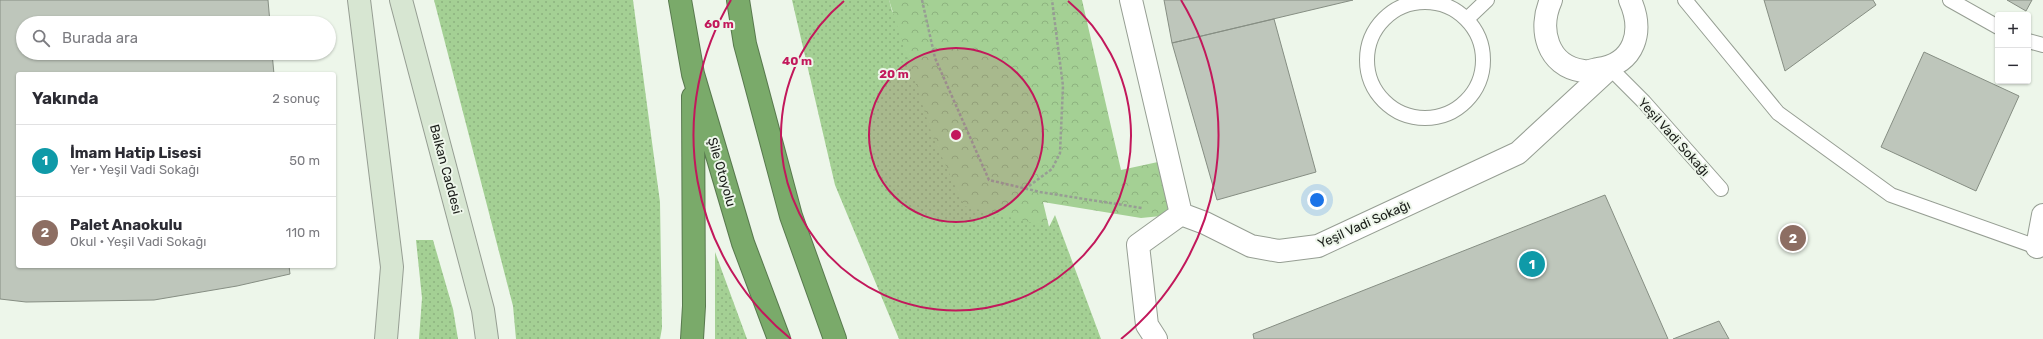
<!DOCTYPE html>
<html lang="tr">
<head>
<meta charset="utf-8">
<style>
  :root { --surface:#fff; --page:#f7f7f7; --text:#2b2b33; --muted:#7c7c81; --line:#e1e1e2; --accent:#0f766e }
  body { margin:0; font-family:Rubik,sans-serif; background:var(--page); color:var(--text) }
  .controls { position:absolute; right:12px; top:12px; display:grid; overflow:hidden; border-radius:4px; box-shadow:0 1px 3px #0004 }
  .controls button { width:36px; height:36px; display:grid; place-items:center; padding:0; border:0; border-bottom:1px solid var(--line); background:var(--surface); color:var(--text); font:20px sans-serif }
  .you { position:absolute; left:1317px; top:200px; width:14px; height:14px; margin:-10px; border:3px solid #fff; border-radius:50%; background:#1a73e8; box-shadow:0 0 0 6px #1a73e833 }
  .badge { display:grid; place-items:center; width:26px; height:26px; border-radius:50%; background:var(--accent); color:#fff; font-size:13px; font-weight:700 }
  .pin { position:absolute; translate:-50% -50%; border:2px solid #fff; box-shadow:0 1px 4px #0006 }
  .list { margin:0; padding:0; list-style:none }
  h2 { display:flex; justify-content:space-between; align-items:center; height:52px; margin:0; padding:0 16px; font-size:17px }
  h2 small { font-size:13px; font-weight:400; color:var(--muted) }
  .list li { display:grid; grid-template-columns:26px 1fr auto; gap:12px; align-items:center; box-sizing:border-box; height:72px; padding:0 16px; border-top:1px solid var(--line) }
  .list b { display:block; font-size:15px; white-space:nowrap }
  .list p { margin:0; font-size:13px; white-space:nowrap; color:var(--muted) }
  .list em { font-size:13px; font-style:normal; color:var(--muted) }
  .icon { flex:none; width:22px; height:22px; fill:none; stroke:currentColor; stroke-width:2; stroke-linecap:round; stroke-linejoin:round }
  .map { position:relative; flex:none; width:2043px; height:339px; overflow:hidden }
  .search { position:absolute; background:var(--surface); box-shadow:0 1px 3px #0004; left:16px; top:16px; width:320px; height:44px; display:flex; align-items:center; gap:10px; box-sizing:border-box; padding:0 14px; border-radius:22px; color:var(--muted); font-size:15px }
  .panel { position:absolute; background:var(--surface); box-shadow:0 1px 3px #0004; left:16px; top:72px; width:320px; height:196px; border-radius:4px }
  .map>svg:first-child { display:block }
  .grass { fill:url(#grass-dots) }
  .forest { fill:url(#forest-crowns) }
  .building { fill:#bec6bb; stroke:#868e83 }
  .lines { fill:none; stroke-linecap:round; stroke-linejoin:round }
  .lane-casing { stroke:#969e93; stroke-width:16 }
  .street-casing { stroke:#969e93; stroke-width:24 }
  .secondary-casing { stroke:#969e93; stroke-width:24 }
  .highway-casing { stroke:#58794e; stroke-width:24 }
  .path { stroke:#979d94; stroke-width:2.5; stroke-dasharray:3 2; stroke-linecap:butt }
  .lane { stroke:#fff; stroke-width:14 }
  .street { stroke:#fff; stroke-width:22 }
  .secondary { stroke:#d7e6d2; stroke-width:22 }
  .highway { stroke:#7aaa6a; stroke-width:22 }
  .ring { fill:none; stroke:#c2185b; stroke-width:2 }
  .labels { text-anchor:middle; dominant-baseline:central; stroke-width:4; stroke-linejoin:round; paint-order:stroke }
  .street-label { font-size:13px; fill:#1a1d19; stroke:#edf6ea }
  .centre { fill:#c2185b; stroke:#edf6ea; stroke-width:2 }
  .ring-label { font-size:12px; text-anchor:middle; font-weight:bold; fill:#c2185b; stroke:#edf6ea; stroke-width:4; stroke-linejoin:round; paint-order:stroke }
</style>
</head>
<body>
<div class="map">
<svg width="2043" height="339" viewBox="0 0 2043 339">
  <defs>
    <pattern id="grass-dots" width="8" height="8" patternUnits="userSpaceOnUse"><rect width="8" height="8" fill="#a4d094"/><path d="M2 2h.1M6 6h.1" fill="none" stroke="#8db27f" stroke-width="1.8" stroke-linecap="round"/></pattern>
    <pattern id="forest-crowns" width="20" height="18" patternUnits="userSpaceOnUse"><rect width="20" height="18" fill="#a4d094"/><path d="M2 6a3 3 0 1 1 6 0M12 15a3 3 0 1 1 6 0" fill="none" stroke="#8db27f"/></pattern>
  </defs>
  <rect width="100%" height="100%" fill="#edf6ea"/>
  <!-- grass -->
  <path class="grass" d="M 434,0 L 633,0 L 660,202 L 662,328 L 660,339 L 516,339 L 513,306 Z
    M 792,0 L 889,0 L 892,11 L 1049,227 L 1055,215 L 1101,339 L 899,339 L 835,185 Z
    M 416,240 L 433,240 L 453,309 L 458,339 L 419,339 L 422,298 Z
    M 715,252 L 747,339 L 715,339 Z"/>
  <!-- forest -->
  <path class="forest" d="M 889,0 L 1082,0 L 1121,170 L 1167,160 L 1181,214 L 1141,218 L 1043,202 L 1049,227 L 964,206 L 932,135 Z"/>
  <!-- building -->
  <path class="building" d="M 0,0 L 268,0 L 270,23 L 23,23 L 23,53 L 272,53 L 274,74 L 18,74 L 18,266 L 289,266 L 290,274 L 237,286 L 154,300 L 26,302 L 0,299 Z
    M 1164,0 L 1353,0 L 1172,43 Z
    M 1764,0 L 1873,0 L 1876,5 L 1785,71 Z
    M 2007,0 L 2032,0 L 2026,11 Z
    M 1274,19 L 1316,172 L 1217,200 L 1172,43 Z
    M 1924,52 L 2019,96 L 1976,191 L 1881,147 Z
    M 1605,195 L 1668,339 L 1254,339 L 1253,334 Z
    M 1719,321 L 1729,339 L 1673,339 Z"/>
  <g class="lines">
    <defs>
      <path id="lane" d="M 1685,0 L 1778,113 L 1891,195 L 2037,247 L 2043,247
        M 1950,0 L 1998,27
        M1367 60a58 58 0 1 1 116 0a58 58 0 1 1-116 0Z
        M 1467,19 L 1487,0
        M 2028,41 L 2043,45
        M 1610,68 L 1644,102 L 1721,189"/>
      <path id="street" d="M 1131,0 L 1181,214
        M 1551,0 C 1538,29 1547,66 1583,71 C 1587,72 1593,70 1598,69 C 1635,64 1644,31 1630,0
        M 1181,214 L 1205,223 L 1251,246 L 1279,251 L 1318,246 L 1518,153 L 1610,68
        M 2037,247 L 2043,215
        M 1156,339 L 1147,325 L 1138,245 L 1181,214"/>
      <path id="secondary" d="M 359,0 L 392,267 L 386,339
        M 401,0 L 483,310 L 487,339"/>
      <path id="highway" d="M 680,0 L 693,74 L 743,243 L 779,339
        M 738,0 L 745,44 L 791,216 L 835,339
        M 692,339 L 694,306 L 693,97"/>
    </defs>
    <!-- lane casing -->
    <use href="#lane" class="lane-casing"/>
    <!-- street casing -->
    <use href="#street" class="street-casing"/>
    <!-- secondary casing -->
    <use href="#secondary" class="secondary-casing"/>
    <!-- highway casing -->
    <use href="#highway" class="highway-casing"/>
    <!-- path -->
    <path class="path" d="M 922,0 L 935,58 L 989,180 L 1040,192 L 1142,208
      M 1025,189 L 1052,169 L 1060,153 L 1063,86 L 1052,0"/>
    <!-- lane -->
    <use href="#lane" class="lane"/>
    <!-- street -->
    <use href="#street" class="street"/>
    <!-- secondary -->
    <use href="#secondary" class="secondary"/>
    <!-- highway -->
    <use href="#highway" class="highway"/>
  </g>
  <!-- distance rings -->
  <circle cx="956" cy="135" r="87" fill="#c2185b" fill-opacity=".12"/>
  <g class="ring">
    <circle cx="956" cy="135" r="87"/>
    <path d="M1068 1A175 175 0 1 1 844 1"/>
    <path d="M791 339A262 262 0 0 1 731 0M1181 0A262 262 0 0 1 1121 339"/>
  </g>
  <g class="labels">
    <!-- street labels -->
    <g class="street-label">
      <text transform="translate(1674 137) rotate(48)">Yeşil Vadi Sokağı</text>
      <text transform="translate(446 169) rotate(75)">Balkan Caddesi</text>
      <text transform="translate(722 172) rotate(74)">Şile Otoyolu</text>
      <text transform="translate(1364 224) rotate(-24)">Yeşil Vadi Sokağı</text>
    </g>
  </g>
  <circle cx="956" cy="135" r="6" class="centre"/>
  <g class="ring-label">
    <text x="719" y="28">60 m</text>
    <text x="797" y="65">40 m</text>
    <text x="894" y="78">20 m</text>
  </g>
</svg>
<div class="controls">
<button>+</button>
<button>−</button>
</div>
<div class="you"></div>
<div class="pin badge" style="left:1532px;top:264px;background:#0f9aa8">1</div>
<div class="pin badge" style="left:1793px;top:238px;background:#8d6e63">2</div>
<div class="search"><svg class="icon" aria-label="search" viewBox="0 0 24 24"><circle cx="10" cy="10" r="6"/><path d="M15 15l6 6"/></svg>Burada ara</div>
<section class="panel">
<h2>Yakında<small>2 sonuç</small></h2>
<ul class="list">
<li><span class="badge" style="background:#0f9aa8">1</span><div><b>İmam Hatip Lisesi</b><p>Yer · Yeşil Vadi Sokağı</p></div><em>50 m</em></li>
<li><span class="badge" style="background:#8d6e63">2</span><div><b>Palet Anaokulu</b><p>Okul · Yeşil Vadi Sokağı</p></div><em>110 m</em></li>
</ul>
</section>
</div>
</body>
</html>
